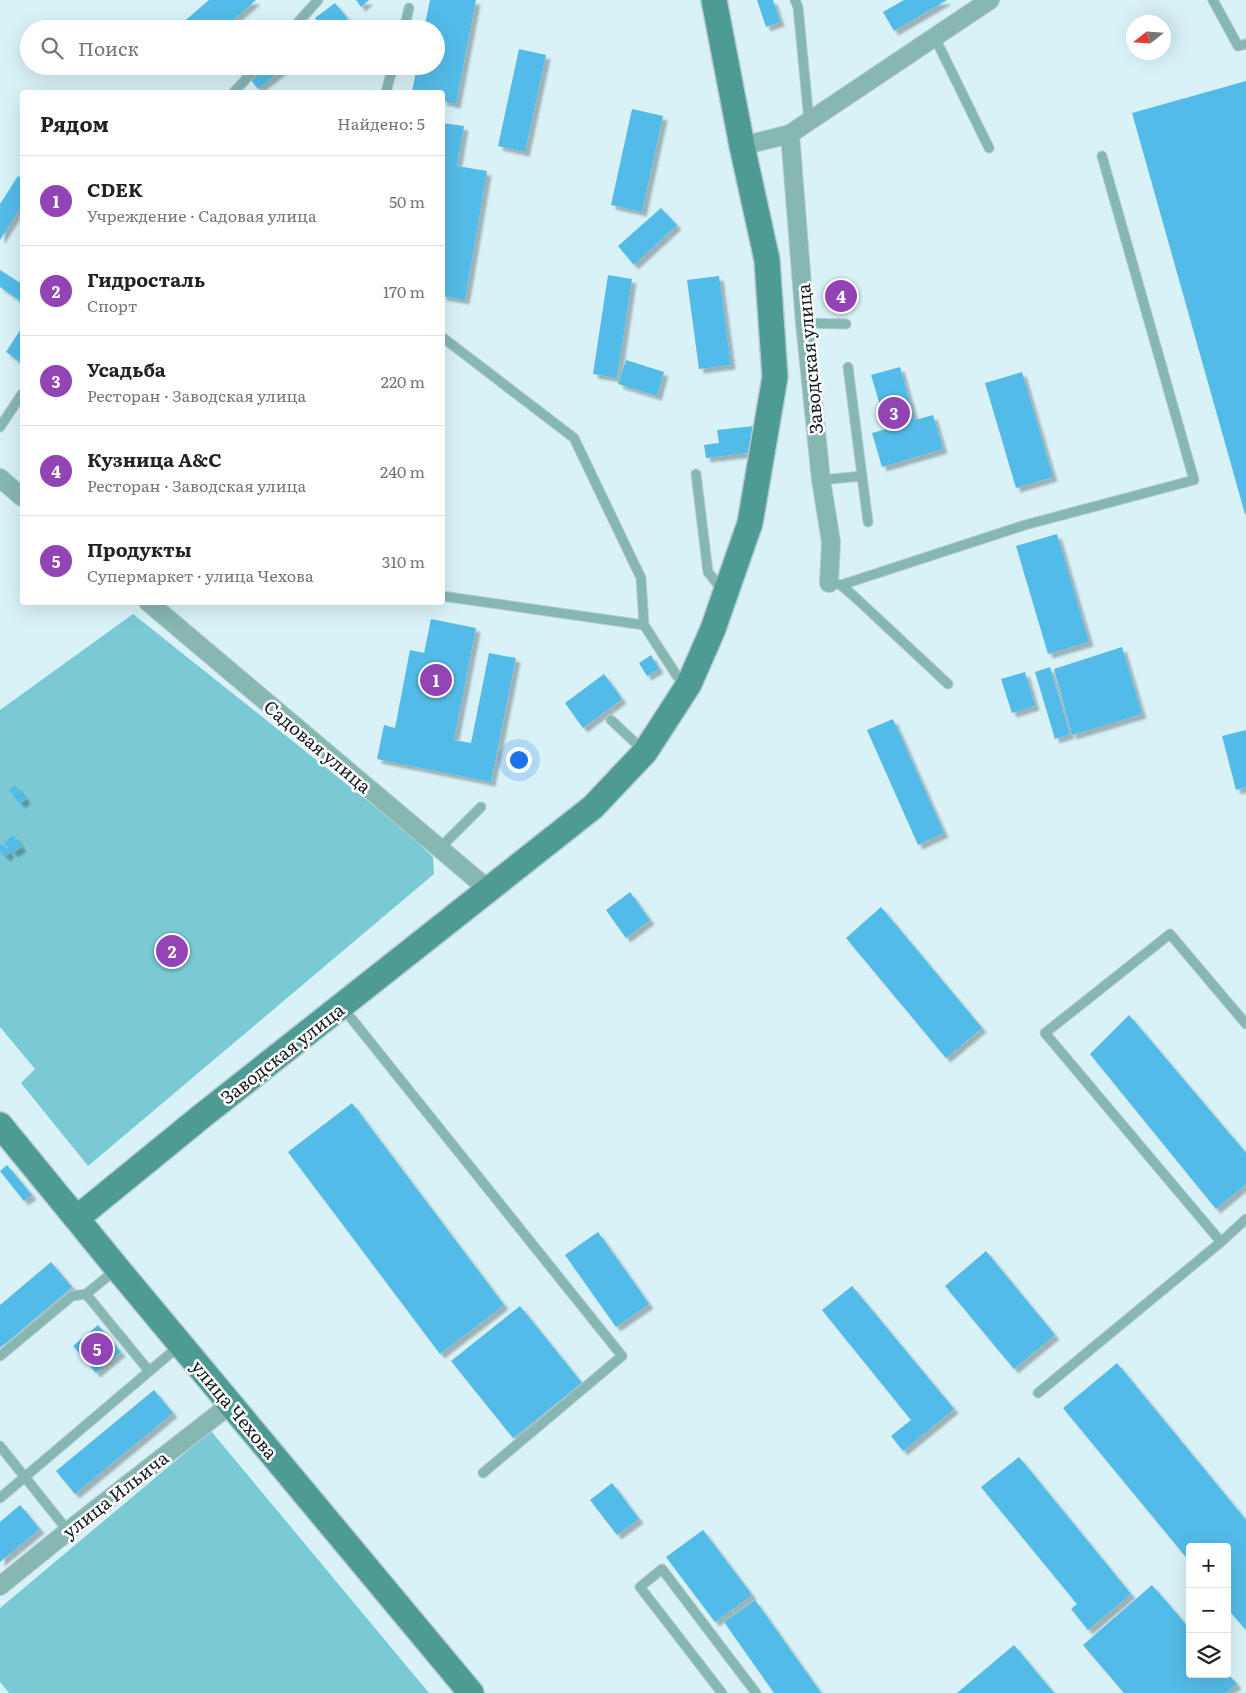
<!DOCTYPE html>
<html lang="ru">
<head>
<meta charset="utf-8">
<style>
  :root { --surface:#fff; --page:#f2f2f2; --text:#222; --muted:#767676; --line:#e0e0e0; --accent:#9243b4 }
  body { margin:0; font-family:Literata,serif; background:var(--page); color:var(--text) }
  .controls { position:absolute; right:15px; bottom:15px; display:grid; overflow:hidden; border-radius:5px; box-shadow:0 5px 20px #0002 }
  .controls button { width:45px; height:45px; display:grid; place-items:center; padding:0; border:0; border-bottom:1px solid var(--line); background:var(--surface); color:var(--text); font:25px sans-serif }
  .compass { position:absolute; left:1126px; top:15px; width:45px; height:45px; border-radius:50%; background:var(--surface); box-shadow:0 5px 20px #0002; rotate:253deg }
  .you { position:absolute; left:518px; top:759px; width:18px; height:18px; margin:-12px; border:4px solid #fff; border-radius:50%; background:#1a73e8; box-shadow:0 0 0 8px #1a73e833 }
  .badge { display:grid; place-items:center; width:32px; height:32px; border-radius:50%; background:var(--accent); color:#fff; font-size:16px; font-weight:700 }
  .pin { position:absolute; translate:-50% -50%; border:2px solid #fff; box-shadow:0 1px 5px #0006 }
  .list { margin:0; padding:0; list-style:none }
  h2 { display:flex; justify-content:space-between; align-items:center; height:65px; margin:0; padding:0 20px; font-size:21px }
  h2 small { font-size:16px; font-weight:400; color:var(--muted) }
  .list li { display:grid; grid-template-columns:32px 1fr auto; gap:15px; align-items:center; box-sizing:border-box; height:90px; padding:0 20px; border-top:1px solid var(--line) }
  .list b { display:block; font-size:19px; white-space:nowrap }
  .list p { margin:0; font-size:16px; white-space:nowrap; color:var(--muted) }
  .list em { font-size:16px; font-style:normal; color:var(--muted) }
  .icon { flex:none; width:28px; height:28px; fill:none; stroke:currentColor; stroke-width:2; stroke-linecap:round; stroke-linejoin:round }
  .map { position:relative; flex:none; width:1246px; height:1693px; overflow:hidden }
  .search { position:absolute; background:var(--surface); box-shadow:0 5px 20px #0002; left:20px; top:20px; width:425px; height:55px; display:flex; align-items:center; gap:12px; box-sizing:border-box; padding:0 18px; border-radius:28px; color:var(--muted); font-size:19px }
  .panel { position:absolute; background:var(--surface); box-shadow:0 5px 20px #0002; left:20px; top:90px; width:425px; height:515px; border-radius:5px }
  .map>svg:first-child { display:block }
  .green { fill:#7acad6 }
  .building { fill:#53bbe8; filter:url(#shadow) }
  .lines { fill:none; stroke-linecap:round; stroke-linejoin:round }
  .lane-casing { stroke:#b5cbd0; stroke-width:11 }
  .street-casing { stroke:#b5cbd0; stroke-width:20 }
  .secondary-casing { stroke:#b5cbd0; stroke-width:28 }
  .lane { stroke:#86b7b1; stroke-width:9 }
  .street { stroke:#86b7b1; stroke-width:18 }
  .secondary { stroke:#4d9b94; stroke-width:25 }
  .labels { text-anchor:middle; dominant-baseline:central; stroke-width:5; stroke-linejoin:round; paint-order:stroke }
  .street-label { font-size:18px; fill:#131c1e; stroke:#fff }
</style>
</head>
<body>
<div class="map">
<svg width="1246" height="1693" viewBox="0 0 1246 1693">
  <defs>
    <filter id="shadow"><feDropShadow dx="4.5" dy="4.5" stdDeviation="1" flood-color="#0004"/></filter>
  </defs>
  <rect width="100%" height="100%" fill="#d8f2f7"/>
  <!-- green -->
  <path class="green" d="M 133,614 L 408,833 L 433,857 L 434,874 L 88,1166 L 21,1083 L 35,1069 L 0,1027 L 0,710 Z
    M 211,1431 L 429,1693 L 9,1693 L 0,1682 L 0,1608 Z"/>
  <!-- building -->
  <path class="building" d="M 209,0 L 256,0 L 223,29 L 183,29 L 180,25 Z
    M 356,0 L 369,0 L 361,7 Z
    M 430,0 L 476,0 L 456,104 L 442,101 L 442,92 L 412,92 L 417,66 L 436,66 L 436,29 L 424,29 Z
    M 757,0 L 773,0 L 780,22 L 766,27 Z
    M 904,0 L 947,0 L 894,31 L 883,12 Z
    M 335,3 L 348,19 L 335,29 L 324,29 L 315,18 Z
    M 519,49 L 546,55 L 525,152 L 498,146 Z
    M 255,66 L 287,66 L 258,89 L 250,79 L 259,72 Z
    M 1246,81 L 1246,514 L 1245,514 L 1132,113 Z
    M 632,109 L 663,116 L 642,212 L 611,205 Z
    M 442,123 L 464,126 L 457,166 L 487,171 L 465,300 L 442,296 Z
    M 18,176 L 22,179 L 22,205 L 0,240 L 0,204 Z
    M 661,208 L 677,225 L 634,265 L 618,246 Z
    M 0,270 L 22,284 L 22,302 L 0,287 Z
    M 608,275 L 632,279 L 617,378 L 593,374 Z
    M 719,276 L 731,365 L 699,369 L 687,280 Z
    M 22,327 L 22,359 L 20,362 L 6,352 Z
    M 626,360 L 664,372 L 657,396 L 618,384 Z
    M 900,367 L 915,420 L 933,415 L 943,449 L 882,467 L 872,433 L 887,429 L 871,375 Z
    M 1022,372 L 1053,477 L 1016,488 L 985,383 Z
    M 754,426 L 757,452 L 706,458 L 704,445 L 719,443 L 717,430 Z
    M 1057,534 L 1089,642 L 1048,654 L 1016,546 Z
    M 431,619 L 476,628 L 454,740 L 471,743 L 489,653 L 516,658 L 491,782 L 377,759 L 384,725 L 395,728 L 410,650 L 424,653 Z
    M 1122,647 L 1142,714 L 1072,735 L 1054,669 Z
    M 651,655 L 659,669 L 647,676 L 639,663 Z
    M 1050,667 L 1070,734 L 1055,739 L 1035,672 Z
    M 1025,672 L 1035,706 L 1012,713 L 1001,679 Z
    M 604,674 L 622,699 L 583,728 L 565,703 Z
    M 893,719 L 944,833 L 918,845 L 867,730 Z
    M 1246,730 L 1246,787 L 1236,790 L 1222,736 Z
    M 15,785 L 26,799 L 21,804 L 9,790 Z
    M 13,835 L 22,847 L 14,853 L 4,843 Z
    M 2,844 L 10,853 L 6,857 L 0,851 L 0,846 Z
    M 630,892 L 650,920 L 626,938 L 606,910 Z
    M 881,907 L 982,1028 L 946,1058 L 846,938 Z
    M 1129,1015 L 1246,1153 L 1246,1184 L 1216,1209 L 1090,1054 Z
    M 352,1103 L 504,1305 L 440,1354 L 288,1152 Z
    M 7,1165 L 32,1195 L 24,1201 L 0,1171 Z
    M 598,1232 L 649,1304 L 616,1327 L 565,1255 Z
    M 986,1251 L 1055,1335 L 1014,1369 L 945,1286 Z
    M 51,1262 L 72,1287 L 0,1348 L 0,1305 Z
    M 852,1286 L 954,1409 L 903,1451 L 891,1436 L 911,1420 L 822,1310 Z
    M 520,1306 L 582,1383 L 513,1438 L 451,1361 Z
    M 98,1325 L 121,1352 L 96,1373 L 73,1346 Z
    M 1117,1363 L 1246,1520 L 1246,1630 L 1227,1608 L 1227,1547 L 1190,1547 L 1190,1562 L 1063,1408 Z
    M 154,1390 L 173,1413 L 75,1494 L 56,1471 Z
    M 1019,1457 L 1131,1594 L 1088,1630 L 1071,1609 L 1077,1604 L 981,1487 Z
    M 612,1483 L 639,1519 L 617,1535 L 590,1500 Z
    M 20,1505 L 40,1529 L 0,1562 L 0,1522 Z
    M 703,1530 L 752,1595 L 715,1622 L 666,1557 Z
    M 1152,1585 L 1190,1629 L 1190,1674 L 1228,1674 L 1237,1684 L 1226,1693 L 1124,1693 L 1083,1645 Z
    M 755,1600 L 821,1693 L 774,1693 L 724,1622 Z
    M 1014,1645 L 1054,1693 L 957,1693 Z"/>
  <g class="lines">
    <defs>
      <path id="lane" d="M 795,0 L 798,7 L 809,121
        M 1213,0 L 1238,46 L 1246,44
        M 292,29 L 318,0
        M 404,29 L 409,8
        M 935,38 L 989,148
        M 234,92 L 258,66
        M 386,92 L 393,66
        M 805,323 L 846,324
        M 442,337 L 574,438 L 641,578 L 644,625 L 677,676 L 689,684
        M 848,367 L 862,476
        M 0,427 L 22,394
        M 696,474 L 708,572 L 723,591
        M 821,480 L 862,476 L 868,522
        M 837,584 L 841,585 L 857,599 L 948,684
        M 841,585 L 1025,525 L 1194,480 L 1102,156
        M 442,596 L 644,625
        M 611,720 L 643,750
        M 440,848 L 481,807
        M 343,1008 L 622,1356 L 483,1473
        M 1221,1242 L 1045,1033 L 1170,934 L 1246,1024
        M 86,1294 L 149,1371
        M 0,1356 L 72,1296 L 86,1294 L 117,1269
        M 1038,1393 L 1221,1242 L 1246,1219
        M 0,1446 L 68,1531
        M 0,1498 L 179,1346
        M 722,1693 L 640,1587 L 662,1569 L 756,1693"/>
      <path id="street" d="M 790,134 L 805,323 L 821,480 L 831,542 L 829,583
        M 742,146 L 790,134 L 990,0
        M 0,478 L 22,497
        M 148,602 L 489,890
        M 0,1586 L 68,1531 L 231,1404"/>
      <path id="secondary" d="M 0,1125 L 117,1268 L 471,1693
        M 77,1218 L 202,1116 L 593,807 L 645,752 L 689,684 L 713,629 L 750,523 L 775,377 L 767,260 L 742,146 L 714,0"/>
    </defs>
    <!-- lane casing -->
    <use href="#lane" class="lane-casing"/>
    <!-- street casing -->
    <use href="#street" class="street-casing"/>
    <!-- secondary casing -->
    <use href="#secondary" class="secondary-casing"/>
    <!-- lane -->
    <use href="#lane" class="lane"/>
    <!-- street -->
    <use href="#street" class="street"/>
    <!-- secondary -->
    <use href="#secondary" class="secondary"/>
  </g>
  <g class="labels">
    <!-- street labels -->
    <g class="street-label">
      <text transform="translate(809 359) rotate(-95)">Заводская улица</text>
      <text transform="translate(318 746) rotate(40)">Садовая улица</text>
      <text transform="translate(282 1053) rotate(-38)">Заводская улица</text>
      <text transform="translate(235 1409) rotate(50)">улица Чехова</text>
      <text transform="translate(115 1494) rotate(-38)">улица Ильича</text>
    </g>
  </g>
</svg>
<div class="controls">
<button>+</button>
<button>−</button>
<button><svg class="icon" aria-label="layers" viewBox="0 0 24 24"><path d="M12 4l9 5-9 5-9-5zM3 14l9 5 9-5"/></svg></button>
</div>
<svg class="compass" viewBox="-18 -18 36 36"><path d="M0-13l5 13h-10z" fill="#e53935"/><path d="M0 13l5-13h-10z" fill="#767676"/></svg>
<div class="you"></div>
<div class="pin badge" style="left:436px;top:680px">1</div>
<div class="pin badge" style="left:172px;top:951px">2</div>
<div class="pin badge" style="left:894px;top:413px">3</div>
<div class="pin badge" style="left:841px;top:296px">4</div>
<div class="pin badge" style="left:97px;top:1349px">5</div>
<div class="search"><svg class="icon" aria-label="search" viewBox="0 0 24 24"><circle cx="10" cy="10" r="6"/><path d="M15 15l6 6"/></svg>Поиск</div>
<section class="panel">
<h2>Рядом<small>Найдено: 5</small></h2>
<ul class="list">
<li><span class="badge">1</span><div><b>CDEK</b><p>Учреждение · Садовая улица</p></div><em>50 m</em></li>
<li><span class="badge">2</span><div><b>Гидросталь</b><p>Спорт</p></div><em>170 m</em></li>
<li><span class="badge">3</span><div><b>Усадьба</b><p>Ресторан · Заводская улица</p></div><em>220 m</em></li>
<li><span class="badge">4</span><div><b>Кузница А&amp;С</b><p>Ресторан · Заводская улица</p></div><em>240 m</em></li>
<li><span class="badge">5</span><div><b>Продукты</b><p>Супермаркет · улица Чехова</p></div><em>310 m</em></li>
</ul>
</section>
</div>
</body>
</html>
